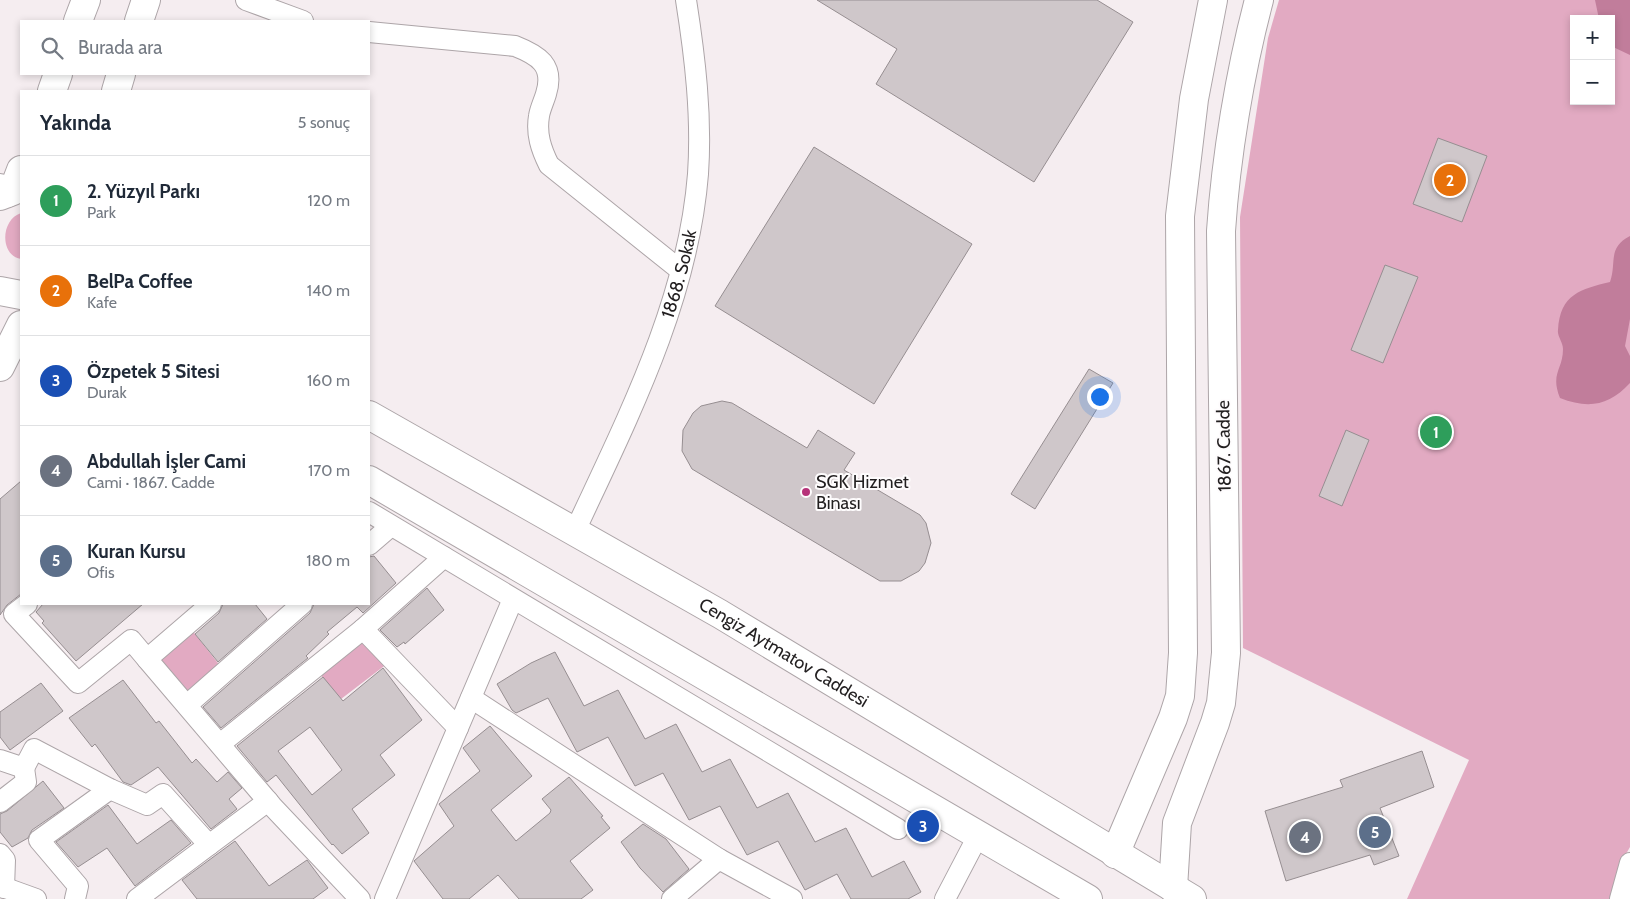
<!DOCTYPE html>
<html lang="tr">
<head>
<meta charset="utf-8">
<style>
  :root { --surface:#fff; --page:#f6f6f7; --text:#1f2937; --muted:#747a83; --line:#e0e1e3; --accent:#b63279 }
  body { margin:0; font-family:Cabin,sans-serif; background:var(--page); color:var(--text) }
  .controls { position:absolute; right:15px; top:15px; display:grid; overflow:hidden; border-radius:0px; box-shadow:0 2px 8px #0003 }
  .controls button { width:45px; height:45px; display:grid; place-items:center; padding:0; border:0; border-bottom:1px solid var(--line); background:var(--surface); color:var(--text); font:25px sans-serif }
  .you { position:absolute; left:1099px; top:396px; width:18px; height:18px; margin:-12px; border:4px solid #fff; border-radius:50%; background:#1a73e8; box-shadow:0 0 0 8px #1a73e833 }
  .badge { display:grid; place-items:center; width:32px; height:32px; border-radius:50%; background:var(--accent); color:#fff; font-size:16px; font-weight:700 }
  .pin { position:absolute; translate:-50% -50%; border:2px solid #fff; box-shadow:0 1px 5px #0006 }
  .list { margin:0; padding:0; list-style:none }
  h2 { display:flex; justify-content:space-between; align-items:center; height:65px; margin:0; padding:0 20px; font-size:21px }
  h2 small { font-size:16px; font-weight:400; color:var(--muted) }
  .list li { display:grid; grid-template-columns:32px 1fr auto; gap:15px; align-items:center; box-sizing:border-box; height:90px; padding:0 20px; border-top:1px solid var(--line) }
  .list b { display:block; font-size:19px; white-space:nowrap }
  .list p { margin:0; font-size:16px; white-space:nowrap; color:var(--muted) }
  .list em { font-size:16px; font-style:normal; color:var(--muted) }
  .icon { flex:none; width:28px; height:28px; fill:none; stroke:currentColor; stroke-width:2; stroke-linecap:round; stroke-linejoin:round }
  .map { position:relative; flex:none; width:1630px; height:899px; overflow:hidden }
  .search { position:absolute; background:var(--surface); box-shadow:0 2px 8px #0003; left:20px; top:20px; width:350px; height:55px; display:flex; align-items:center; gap:12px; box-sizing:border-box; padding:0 18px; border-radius:0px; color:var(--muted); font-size:19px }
  .panel { position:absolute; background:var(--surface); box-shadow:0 2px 8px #0003; left:20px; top:90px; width:350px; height:515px; border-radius:0px }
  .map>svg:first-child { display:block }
  .green { fill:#e2aac2; fill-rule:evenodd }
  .water { fill:#c17d9b }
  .building { fill:#cfc7ca; stroke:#968e91; fill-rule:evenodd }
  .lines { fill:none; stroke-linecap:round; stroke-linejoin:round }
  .street-casing { stroke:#ada5a8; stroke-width:22 }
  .secondary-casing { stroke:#ada5a8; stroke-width:30 }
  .primary-casing { stroke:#ada5a8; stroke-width:30 }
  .street { stroke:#fff; stroke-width:20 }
  .secondary { stroke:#fff; stroke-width:28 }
  .primary { stroke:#fff; stroke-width:28 }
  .poi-dot { fill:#b63279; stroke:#fefcfd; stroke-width:2 }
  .labels { text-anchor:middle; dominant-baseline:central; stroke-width:4; stroke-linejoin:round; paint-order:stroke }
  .street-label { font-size:18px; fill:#221f20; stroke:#fefcfd }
  .poi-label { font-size:18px; fill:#221f20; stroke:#fefcfd; text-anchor:start }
</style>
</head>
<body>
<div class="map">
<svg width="1630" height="899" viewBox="0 0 1630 899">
  <rect width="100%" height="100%" fill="#f5edf0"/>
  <!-- green -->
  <path class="green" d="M 1279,0 L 1630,0 L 1630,847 L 1619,866 L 1611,899 L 1407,899 L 1469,760 L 1243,648 L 1240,217 L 1268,38 ZM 1574,19 L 1611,19 L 1611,101 L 1574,101 Z
    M 21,213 L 21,259 C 0,256 0,220 21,213 Z
    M 191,629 L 225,672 L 187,705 L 147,659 Z
    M 363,629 L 392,660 L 341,699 L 319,673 Z"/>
  <!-- water -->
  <path class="water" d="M 1595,0 L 1630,0 L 1630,55 L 1611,46 L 1611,19 L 1599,19 Z
    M 1630,236 L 1630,319 L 1625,346 L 1630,356 L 1630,383 C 1609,406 1588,409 1560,398 C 1550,373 1563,370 1563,349 C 1563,342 1557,336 1558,330 C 1560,294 1581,289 1610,282 C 1617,262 1607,248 1630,236 Z"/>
  <!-- building -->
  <path class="building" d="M 817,0 L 1097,0 L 1133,22 L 1034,182 L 876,84 L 897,49 Z
    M 1438,138 L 1487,156 L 1462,222 L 1413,204 Z
    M 814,147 L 972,244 L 874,404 L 715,306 Z
    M 1385,265 L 1418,277 L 1383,363 L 1351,350 Z
    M 1089,369 L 1113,383 L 1035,509 L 1011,494 Z
    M 722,401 L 732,403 L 807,448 L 818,430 L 855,453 L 844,470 L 920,515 L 926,523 L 931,543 L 925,563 L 919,571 L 901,581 L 880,581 L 692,469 L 682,451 L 683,430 L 693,413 L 701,406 Z
    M 1346,430 L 1369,440 L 1342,506 L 1319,496 Z
    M 21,481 L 21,594 L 7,605 L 0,615 L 0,499 Z
    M 374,556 L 396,583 L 363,613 L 357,607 L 327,632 L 329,634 L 306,656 L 308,658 L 221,728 L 203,707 L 310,613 L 314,604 L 369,604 L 369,557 Z
    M 427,588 L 444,610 L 405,644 L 404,642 L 397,647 L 380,630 Z
    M 43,604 L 143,604 L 76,661 L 42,623 L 44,621 L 36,612 Z
    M 223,604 L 255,604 L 267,619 L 218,662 L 195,634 L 219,613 Z
    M 555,652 L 584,706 L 618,690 L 645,739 L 676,724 L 702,772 L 730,759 L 757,808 L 788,793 L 815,842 L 846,828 L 872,877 L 904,861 L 921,892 L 908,899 L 851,899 L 837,874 L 805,890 L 778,841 L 747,855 L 720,806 L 689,820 L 663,773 L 635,786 L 608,737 L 577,752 L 548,698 L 516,713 L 512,710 L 497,684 L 531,663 Z
    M 383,668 L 422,720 L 380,755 L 395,775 L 352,809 L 369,833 L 342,854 L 333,844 L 332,845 L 276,775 L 267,782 L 237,746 L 323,677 L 343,701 ZM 310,727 L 342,770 L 312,795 L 278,751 Z
    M 123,680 L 156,723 L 159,721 L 192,763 L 196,759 L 217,782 L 228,772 L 242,788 L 229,799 L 237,809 L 211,829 L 158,767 L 131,785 L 123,782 L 95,744 L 92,747 L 69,718 Z
    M 41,683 L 63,711 L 10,750 L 0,737 L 0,712 Z
    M 490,726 L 532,776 L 491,810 L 516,841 L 550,813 L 551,810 L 542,799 L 569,777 L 603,816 L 601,817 L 610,828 L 570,861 L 593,890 L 581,899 L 519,899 L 498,875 L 469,899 L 443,899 L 414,861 L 454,826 L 439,804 L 480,771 L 463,748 Z
    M 1422,751 L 1434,787 L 1380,808 L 1399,856 L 1374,865 L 1370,855 L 1286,881 L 1265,811 L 1343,787 L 1340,780 Z
    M 43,781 L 64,808 L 32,830 L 28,838 L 12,847 L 0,832 L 0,814 L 7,811 Z
    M 108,805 L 137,844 L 171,820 L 191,843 L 135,886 L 107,848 L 78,867 L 56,842 Z
    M 643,824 L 666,839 L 689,869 L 663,892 L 640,868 L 621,842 Z
    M 235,841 L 269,886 L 307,860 L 328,888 L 313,899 L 197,899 L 182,880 Z"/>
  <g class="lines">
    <defs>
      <g id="street">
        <path d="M 246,0 L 303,21"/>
        <path d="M 369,32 L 515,46 C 538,55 555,65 546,94 C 544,101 540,109 539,116 C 536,134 541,149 549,165 L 680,270"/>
        <path d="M 369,512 L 898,829"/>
        <path id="s1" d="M 575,531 C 628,417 688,301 698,174 C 702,116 695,57 686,0"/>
        <path d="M 369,545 L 391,526"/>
        <path d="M 27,604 L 14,614 L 78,683 L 131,640 L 147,659"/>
        <path d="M 211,604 L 147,659 L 272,806 L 360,899"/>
        <path d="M 363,629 L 444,557"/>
        <path d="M 471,698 L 719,859"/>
        <path d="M 187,705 L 302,604"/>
        <path d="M 220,744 L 363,629 L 458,728"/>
        <path d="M 0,760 L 24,768 L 34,749 L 110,789 L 147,805 L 163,794 L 209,845 L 137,899"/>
        <path d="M 0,802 L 26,782 L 24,768"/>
        <path d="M 209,845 L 268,801"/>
        <path d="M 0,854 L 5,860 L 4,888"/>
        <path d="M 0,886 L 36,899"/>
        <path d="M 75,899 L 78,886 L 39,840 L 110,789"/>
        <path d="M 385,899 L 513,599"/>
        <path d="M 672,899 L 719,859 L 792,899"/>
        <path d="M 945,899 L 979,834"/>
        <path d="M 1620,899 L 1630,863"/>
      </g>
      <path id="secondary" d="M 78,21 L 86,0
        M 139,21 L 146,0
        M 52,91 L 58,74
        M 116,91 L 121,74
        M 0,196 L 13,191 L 21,170
        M 0,367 L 21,325
        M 1115,854 L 1173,718 L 1180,696 L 1183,653 L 1180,216 L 1194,99 L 1213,0
        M 1173,888 L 1177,823 L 1215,723 L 1221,703 L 1226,653 L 1221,231 C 1226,156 1240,72 1259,0"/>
      <g id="primary">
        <path d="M 0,188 L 7,193"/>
        <path d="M 0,291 L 21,295"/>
        <path id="s2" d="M 369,415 L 720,614 L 1192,899"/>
        <path d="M 369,480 L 1088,899"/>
      </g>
    </defs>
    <!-- street casing -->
    <use href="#street" class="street-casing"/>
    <!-- secondary casing -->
    <use href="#secondary" class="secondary-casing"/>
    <!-- primary casing -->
    <use href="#primary" class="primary-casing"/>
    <!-- street -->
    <use href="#street" class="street"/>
    <!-- secondary -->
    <use href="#secondary" class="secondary"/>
    <!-- primary -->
    <use href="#primary" class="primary"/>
  </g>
  <!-- markers -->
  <circle class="poi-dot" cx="806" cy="492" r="5"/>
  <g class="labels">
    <!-- street labels -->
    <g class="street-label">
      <text stroke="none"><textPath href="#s1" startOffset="278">1868. Sokak</textPath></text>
      <text transform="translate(1224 446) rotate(-91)">1867. Cadde</text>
      <text stroke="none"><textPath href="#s2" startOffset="478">Cengiz Aytmatov Caddesi</textPath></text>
    </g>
    <!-- poi labels -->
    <g class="poi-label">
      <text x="816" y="482">SGK Hizmet<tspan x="816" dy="21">Binası</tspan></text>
    </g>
  </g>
</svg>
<div class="controls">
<button>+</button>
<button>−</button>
</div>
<div class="you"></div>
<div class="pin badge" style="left:1436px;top:432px;background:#2e9e5b">1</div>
<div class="pin badge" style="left:1450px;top:180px;background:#e8710a">2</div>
<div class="pin badge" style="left:923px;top:826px;background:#1a4fb4">3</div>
<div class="pin badge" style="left:1305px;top:837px;background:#6b7280">4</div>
<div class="pin badge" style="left:1375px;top:832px;background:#5c6f8a">5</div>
<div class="search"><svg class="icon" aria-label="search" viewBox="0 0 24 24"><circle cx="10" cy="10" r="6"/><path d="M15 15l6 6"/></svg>Burada ara</div>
<section class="panel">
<h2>Yakında<small>5 sonuç</small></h2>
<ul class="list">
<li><span class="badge" style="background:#2e9e5b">1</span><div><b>2. Yüzyıl Parkı</b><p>Park</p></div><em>120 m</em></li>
<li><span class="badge" style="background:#e8710a">2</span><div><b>BelPa Coffee</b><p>Kafe</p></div><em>140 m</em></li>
<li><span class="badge" style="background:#1a4fb4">3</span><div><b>Özpetek 5 Sitesi</b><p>Durak</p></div><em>160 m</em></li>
<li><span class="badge" style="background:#6b7280">4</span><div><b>Abdullah İşler Cami</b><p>Cami · 1867. Cadde</p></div><em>170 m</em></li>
<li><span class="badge" style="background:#5c6f8a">5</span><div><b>Kuran Kursu</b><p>Ofis</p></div><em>180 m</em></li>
</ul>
</section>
</div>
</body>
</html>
